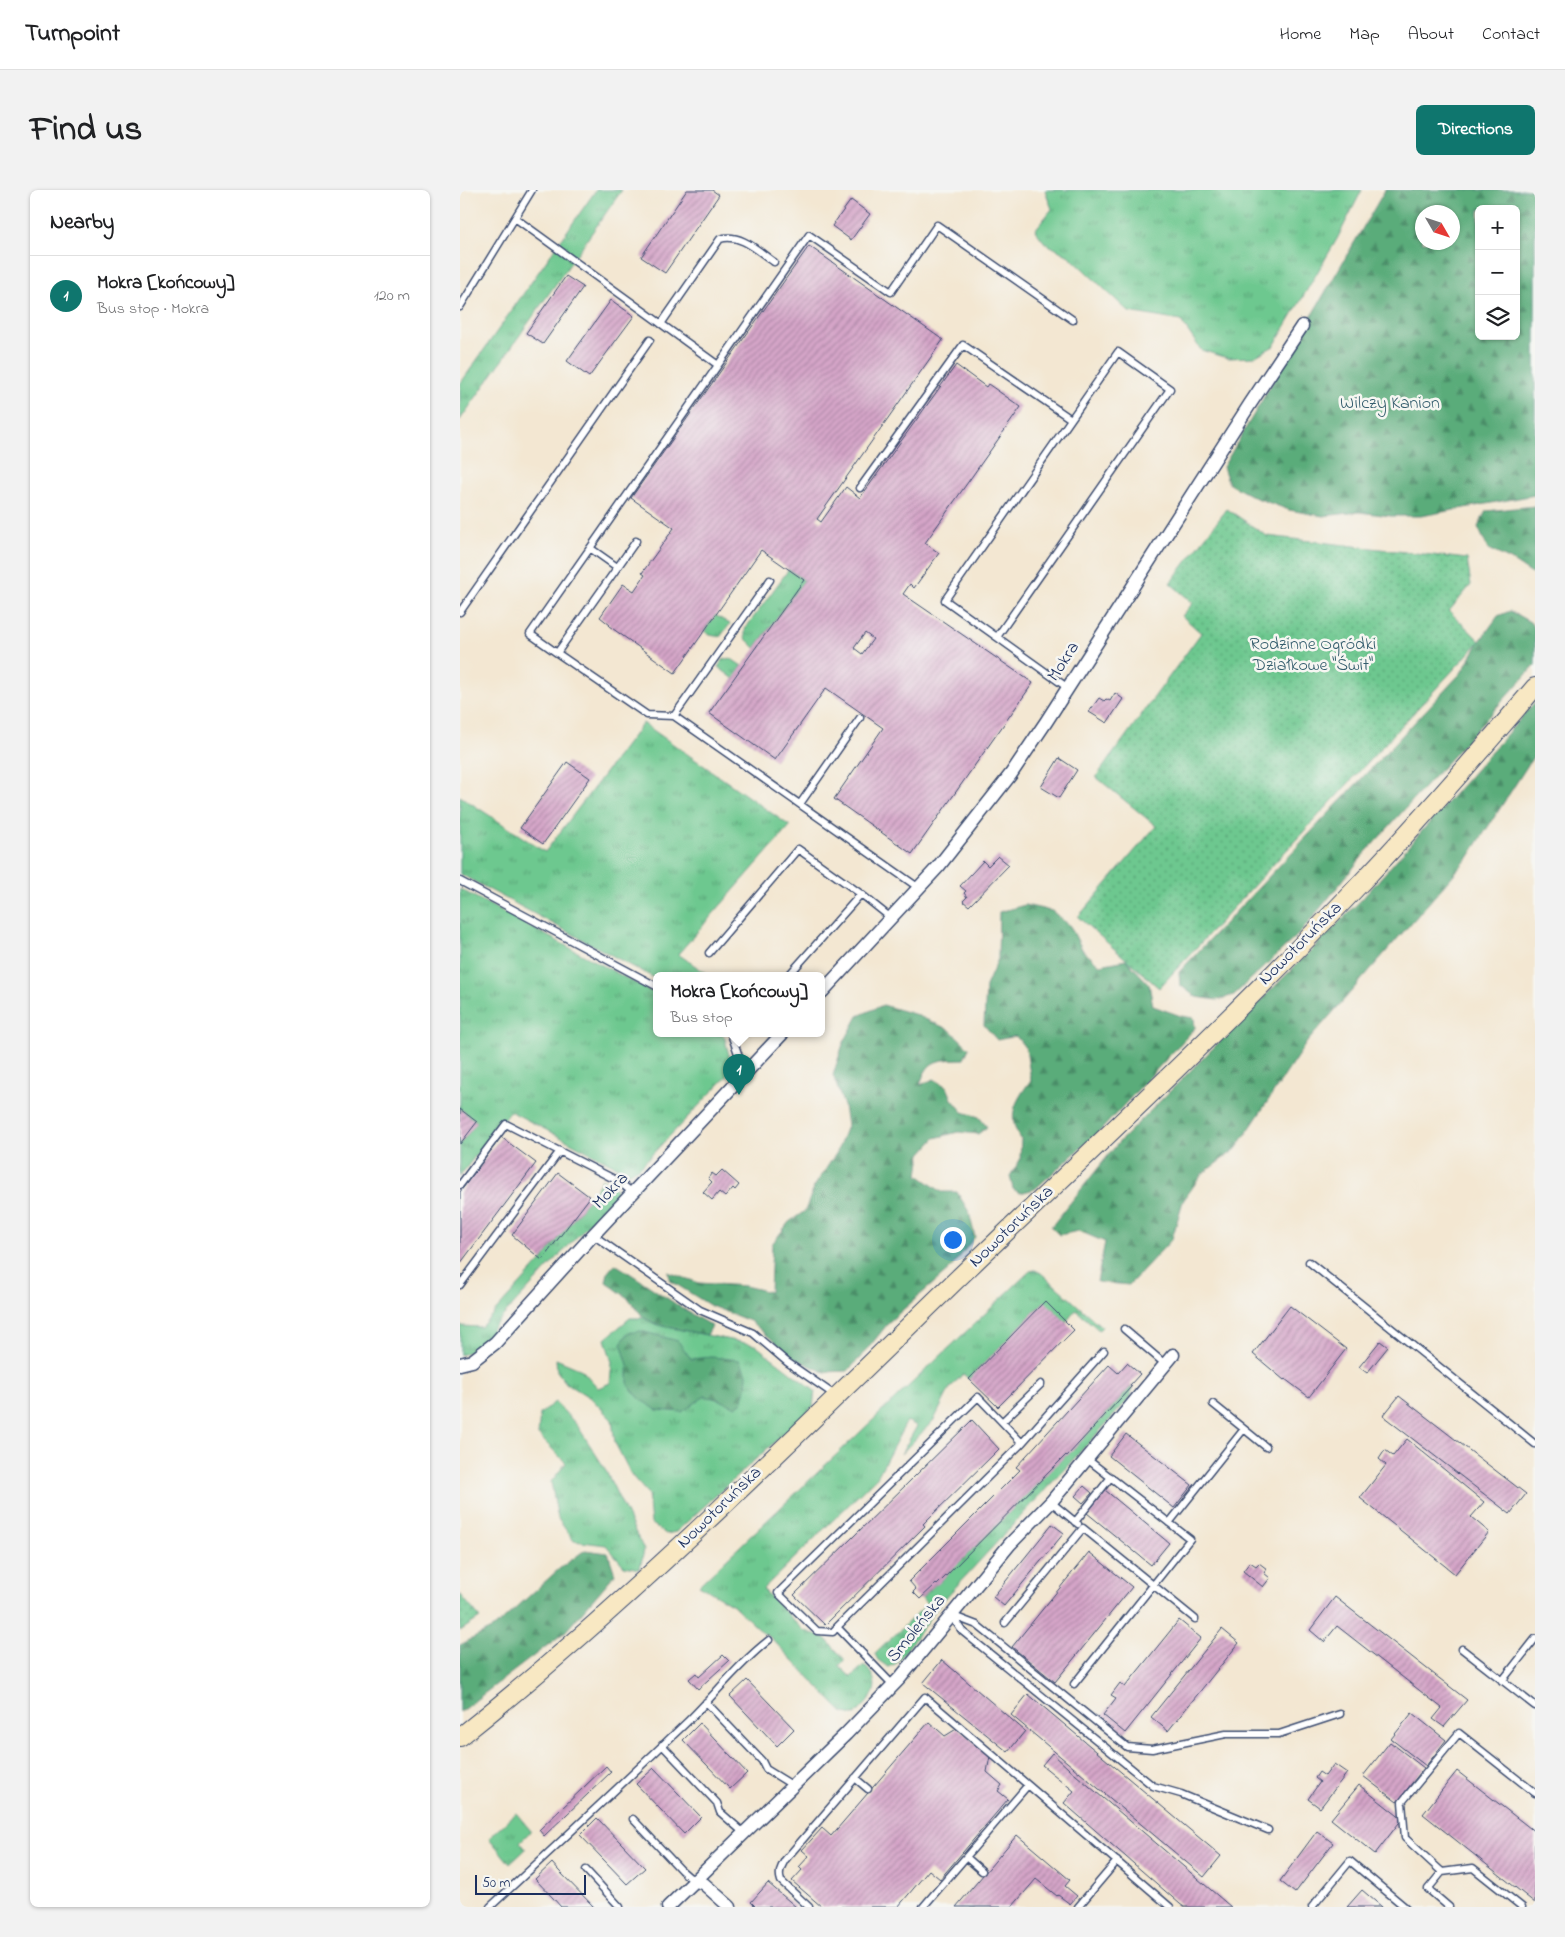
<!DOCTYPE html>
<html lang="en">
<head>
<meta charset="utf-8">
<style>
  :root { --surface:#fff; --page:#f2f2f2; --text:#202124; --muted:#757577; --line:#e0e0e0; --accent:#0f766e }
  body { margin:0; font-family:"Indie Flower",sans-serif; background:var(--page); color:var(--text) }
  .controls { position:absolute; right:15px; top:15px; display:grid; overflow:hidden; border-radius:8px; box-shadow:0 1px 4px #0004 }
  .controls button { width:45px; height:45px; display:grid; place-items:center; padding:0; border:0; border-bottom:1px solid var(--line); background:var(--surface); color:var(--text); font:25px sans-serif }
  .compass { position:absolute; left:955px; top:15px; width:45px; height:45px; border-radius:50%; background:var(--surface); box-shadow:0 1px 4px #0004; rotate:129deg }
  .scale { position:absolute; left:15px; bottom:12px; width:111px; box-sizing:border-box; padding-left:5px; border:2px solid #1b2f5e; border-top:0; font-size:14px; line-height:18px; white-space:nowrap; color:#1b2f5e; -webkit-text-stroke:4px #f6f6f2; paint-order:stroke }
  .you { position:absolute; left:492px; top:1049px; width:18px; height:18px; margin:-12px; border:4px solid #fff; border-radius:50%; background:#1a73e8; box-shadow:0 0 0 8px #1a73e833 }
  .badge { display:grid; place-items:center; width:32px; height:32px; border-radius:50%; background:var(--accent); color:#fff; font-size:16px; font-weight:700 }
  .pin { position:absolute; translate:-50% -41px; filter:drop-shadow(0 1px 2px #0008) }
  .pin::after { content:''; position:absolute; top:26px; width:18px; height:15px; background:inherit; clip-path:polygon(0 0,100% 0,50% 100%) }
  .popup { position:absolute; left:193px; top:782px; width:172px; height:65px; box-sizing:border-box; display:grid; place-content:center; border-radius:8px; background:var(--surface); filter:drop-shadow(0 1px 4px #0005); font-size:16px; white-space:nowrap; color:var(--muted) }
  .popup b { font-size:19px; color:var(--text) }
  .popup::after { content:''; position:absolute; left:50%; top:100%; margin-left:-10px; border:10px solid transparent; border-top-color:var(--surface) }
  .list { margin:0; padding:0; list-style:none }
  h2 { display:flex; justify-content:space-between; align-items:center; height:65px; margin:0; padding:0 20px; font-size:21px }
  h2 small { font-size:16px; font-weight:400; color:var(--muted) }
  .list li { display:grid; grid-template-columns:32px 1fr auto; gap:15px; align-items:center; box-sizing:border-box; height:80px; padding:0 20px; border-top:1px solid var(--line) }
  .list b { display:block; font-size:19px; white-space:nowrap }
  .list p { margin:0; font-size:16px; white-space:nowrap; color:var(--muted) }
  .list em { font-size:16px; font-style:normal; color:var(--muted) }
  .icon { flex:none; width:28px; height:28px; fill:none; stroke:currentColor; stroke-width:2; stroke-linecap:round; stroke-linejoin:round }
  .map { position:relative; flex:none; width:1075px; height:1717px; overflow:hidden; border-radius:8px }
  header { display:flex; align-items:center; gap:30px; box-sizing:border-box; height:70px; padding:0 25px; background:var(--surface); border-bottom:1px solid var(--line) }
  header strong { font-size:24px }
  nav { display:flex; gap:28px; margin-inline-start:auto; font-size:18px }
  .intro { display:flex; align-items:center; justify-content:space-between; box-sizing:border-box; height:120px; padding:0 30px }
  h1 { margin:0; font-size:35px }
  .button { padding:12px 22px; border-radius:8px; background:var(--accent); color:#fff; font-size:18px; font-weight:700 }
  main { display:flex; gap:30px; padding:0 30px }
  aside { flex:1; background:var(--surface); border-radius:8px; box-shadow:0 1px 4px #0004 }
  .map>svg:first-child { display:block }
  .grass { fill:url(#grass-tufts); stroke:#447c76 }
  .forest { fill:url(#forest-firs); stroke:#3a6e6c; fill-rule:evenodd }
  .garden { fill:url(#garden-dots); stroke:#447c76 }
  .building { fill:url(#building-hatch); fill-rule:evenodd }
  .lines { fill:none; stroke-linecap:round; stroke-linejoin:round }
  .service-casing { stroke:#3b4b6f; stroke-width:9 }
  .minor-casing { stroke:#3b4b6f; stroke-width:15 }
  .secondary-casing { stroke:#3b4b6f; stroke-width:20 }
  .service { stroke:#fff; stroke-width:6 }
  .minor { stroke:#fff; stroke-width:12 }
  .secondary { stroke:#f8e8c3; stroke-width:18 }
  .labels { text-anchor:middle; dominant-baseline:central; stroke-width:5; stroke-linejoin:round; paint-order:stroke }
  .park-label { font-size:18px; fill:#345d6d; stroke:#f6f6f2 }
  .street-label { font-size:18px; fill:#1b2f5e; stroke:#f6f6f2 }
</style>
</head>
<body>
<header>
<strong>Turnpoint</strong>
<nav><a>Home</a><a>Map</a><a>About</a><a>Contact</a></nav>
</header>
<div class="intro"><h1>Find us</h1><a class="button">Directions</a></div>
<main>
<aside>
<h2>Nearby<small></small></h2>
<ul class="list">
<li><span class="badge">1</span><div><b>Mokra [końcowy]</b><p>Bus stop · Mokra</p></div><em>120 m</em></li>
</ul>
</aside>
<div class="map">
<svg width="1075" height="1717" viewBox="0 0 1075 1717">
  <defs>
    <pattern id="grass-tufts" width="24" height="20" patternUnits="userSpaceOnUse" patternTransform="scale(1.25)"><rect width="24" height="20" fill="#6dc88f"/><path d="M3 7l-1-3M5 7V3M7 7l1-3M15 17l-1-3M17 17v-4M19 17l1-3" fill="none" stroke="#59a378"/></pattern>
    <pattern id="forest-firs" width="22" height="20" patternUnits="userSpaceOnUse" patternTransform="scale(1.25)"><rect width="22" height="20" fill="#5aac7a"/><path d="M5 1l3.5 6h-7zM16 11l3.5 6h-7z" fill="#4a8c67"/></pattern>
    <pattern id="garden-dots" width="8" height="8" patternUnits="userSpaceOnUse" patternTransform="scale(1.25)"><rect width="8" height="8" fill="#6dc88f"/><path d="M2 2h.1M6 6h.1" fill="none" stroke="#59a378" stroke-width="1.8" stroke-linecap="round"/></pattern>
    <pattern id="building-hatch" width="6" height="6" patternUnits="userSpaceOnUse" patternTransform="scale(1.25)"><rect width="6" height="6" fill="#d5a5c8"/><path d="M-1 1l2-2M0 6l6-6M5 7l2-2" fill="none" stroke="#ac87a6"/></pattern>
  </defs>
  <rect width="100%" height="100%" fill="#f6f6f2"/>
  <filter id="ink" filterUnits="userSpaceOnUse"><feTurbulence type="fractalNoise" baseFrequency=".02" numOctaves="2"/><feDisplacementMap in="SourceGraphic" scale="10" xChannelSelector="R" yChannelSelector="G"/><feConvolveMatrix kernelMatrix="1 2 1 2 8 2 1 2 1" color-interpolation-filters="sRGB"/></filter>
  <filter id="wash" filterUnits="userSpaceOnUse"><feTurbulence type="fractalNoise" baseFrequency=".0096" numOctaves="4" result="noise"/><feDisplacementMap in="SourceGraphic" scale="20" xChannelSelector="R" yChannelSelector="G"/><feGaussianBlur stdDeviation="1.12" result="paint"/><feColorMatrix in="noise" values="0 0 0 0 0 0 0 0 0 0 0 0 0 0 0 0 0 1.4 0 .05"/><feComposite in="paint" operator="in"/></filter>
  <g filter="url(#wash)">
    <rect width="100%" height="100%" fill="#f3e7d2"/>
    <!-- grass -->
    <path class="grass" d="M 136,0 L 162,0 L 0,230 L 0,194 Z
      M 585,0 L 902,0 L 877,49 L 814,156 L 794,167 L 768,168 L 741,160 L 721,131 L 669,122 L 609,66 L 585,53 L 575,40 L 592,19 Z
      M 329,379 L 344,390 L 295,458 L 285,448 L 285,439 Z
      M 255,425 L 270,434 L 260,447 L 250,445 L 244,441 Z
      M 270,468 L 282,476 L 274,489 L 258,477 L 263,470 Z
      M 183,533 L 330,636 L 218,764 L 250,786 L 196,786 L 196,789 L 0,684 L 0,606 L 85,662 Z
      M 0,699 L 196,804 L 196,844 L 262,844 L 264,846 L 273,880 L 179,978 L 169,983 L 50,921 L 0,986 L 0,954 L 17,932 L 0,919 Z
      M 142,989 C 154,994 160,999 154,1012 L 151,1010 L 31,1139 L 34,1143 C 24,1153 14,1161 0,1165 L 0,1136 L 21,1137 L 82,1070 L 130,1007 L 131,1008 Z
      M 575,1080 L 581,1083 L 642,1137 L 639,1140 L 616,1120 L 606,1132 L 584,1112 L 509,1189 L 503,1184 L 490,1198 L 474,1230 L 441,1264 L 457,1236 L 447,1231 L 417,1287 L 303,1399 L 339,1436 L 343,1440 L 365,1448 L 385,1470 L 379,1476 L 391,1487 L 404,1475 C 425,1496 412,1508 395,1525 L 383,1523 L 311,1448 L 303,1443 L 273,1415 L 239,1395 L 570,1081 Z
      M 170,1128 L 184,1128 L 198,1135 L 295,1155 L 355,1201 L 353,1217 L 216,1342 L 206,1344 L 191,1333 L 188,1304 L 172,1286 L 155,1253 L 152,1230 L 132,1209 L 106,1193 L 97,1181 L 96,1169 L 122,1180 L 138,1198 L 150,1193 L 152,1172 L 145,1149 Z
      M 672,1196 L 671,1207 L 479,1415 L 437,1473 L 428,1477 L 418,1470 L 415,1464 L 467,1414 L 462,1408 L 476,1394 L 477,1395 L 606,1265 L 607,1266 Z
      M 95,1212 L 117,1235 L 144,1277 L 184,1360 L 180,1379 L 164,1376 L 146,1355 L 114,1351 L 98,1329 L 91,1292 L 106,1273 L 78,1245 L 80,1224 Z
      M 56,1623 L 71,1641 L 60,1652 L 66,1659 L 50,1674 L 29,1648 Z"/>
    <!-- forest -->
    <path class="forest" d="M 925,0 L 1075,0 L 1075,305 L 961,326 L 931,326 L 899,322 L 863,326 L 829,320 L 794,307 L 769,294 L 763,277 ZM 1019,19 L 1056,19 L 1056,146 L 1019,146 ZM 962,22 L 992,22 L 992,52 L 962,52 Z
      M 1075,316 L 1075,386 L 1051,370 L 1028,359 L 1018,337 L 1026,321 Z
      M 1050,421 L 1070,432 L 1075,439 L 1075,475 L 906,662 L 841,742 L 774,805 L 757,810 L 736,807 L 720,795 L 719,782 L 1001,483 L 1020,451 L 1038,426 Z
      M 1075,512 L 1075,564 L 1008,668 L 847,852 L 776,959 L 742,984 L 723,1011 L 712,1049 L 669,1095 L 637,1092 L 645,1052 L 619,1041 L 599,1045 L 591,1037 L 659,952 L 903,708 Z
      M 565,715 L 592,721 L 610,736 L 623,761 L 640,775 L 666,770 L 689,794 L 693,816 L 721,826 L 734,828 L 735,838 L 640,941 L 575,999 L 560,1003 L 553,999 L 550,986 L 560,970 L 561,949 C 545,926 557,909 571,890 L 566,859 L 556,846 L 537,850 L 524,835 L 526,796 L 538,769 L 539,722 Z
      M 423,815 L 454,824 L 490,840 L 509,858 L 504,869 C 478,870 468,868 460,895 L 474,889 L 487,897 L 492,909 L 503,922 L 519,927 L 527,937 L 518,944 L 498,942 L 475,948 L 461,964 L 458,985 L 482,1002 L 497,1002 L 509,1022 L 515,1047 L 490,1079 L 430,1131 L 406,1161 L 388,1181 L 364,1182 L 334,1168 L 290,1131 L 251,1116 L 211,1091 L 208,1082 L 239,1093 L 285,1096 L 310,1102 L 312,1054 L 329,1032 L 345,1021 L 354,997 L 377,962 L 387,936 L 384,916 L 373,885 L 383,854 L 398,826 Z
      M 155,1074 C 188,1094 219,1118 252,1136 L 247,1145 L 198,1135 L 184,1128 L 169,1109 L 146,1092 L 148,1082 Z
      M 181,1141 L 218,1151 L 231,1169 L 251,1167 L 279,1170 L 287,1184 L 286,1199 L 282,1212 L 276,1217 L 260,1210 L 245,1206 L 222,1222 L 197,1220 L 181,1210 L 168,1195 L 168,1175 L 161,1153 L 168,1143 Z
      M 125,1360 L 148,1363 L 155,1384 L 105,1442 L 0,1522 L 0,1455 L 35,1437 L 99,1379 Z"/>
    <!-- garden -->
    <path class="garden" d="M 767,319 L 807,346 L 1007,369 L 1011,395 L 989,421 L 1020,451 L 699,798 L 618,727 L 696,636 L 636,587 L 741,443 L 722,426 L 733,413 L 710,393 Z
      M 0,1404 L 20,1428 L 0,1441 Z"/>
    <g id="blocks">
      <!-- building -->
      <path class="building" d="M 227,0 L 252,0 L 259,5 L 205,83 L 181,67 Z
        M 391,10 L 410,24 L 391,50 L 372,36 Z
        M 349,56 L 483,150 L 357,329 L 361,332 L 386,297 L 400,308 L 496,175 L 526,197 L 528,194 L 561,217 L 465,353 L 479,363 L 454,398 L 450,394 L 443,404 L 573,493 L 452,664 L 374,609 L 423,538 L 366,498 L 315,570 L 249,523 L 344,390 L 301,360 L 215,483 L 149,436 L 150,435 L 140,427 L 163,394 L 174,401 L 185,385 L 182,383 L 214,338 L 171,308 ZM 405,443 L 413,449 L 402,464 L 394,458 Z
        M 106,86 L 123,97 L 83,154 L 66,143 Z
        M 151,110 L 174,126 L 129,187 L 107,171 Z
        M 655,503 L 663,509 L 647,533 L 629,522 L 639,508 L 644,511 L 646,509 L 650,511 Z
        M 599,568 L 617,580 L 599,608 L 581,597 Z
        M 107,572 L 130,588 L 83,654 L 60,638 Z
        M 538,666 L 549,675 L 509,716 L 503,711 L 507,707 L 504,703 L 506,701 L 500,696 L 523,671 L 528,676 Z
        M 0,919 L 17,932 L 0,954 Z
        M 41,947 L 76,973 L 0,1074 L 0,1002 Z
        M 262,980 L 279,995 L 275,1000 L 273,998 L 265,1007 L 259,1002 L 252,1010 L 243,1002 L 252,992 L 248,988 L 252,983 L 256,986 Z
        M 98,983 L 130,1007 L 82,1070 L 52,1045 Z
        M 585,1111 L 614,1140 L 538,1217 L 509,1189 Z
        M 830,1116 L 886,1159 L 849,1207 L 825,1189 L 824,1190 L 793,1164 Z
        M 920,1151 L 928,1157 L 907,1183 L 899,1177 Z
        M 667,1173 L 680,1184 L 670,1195 L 672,1196 L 607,1266 L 606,1265 L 477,1395 L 476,1394 L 460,1409 L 453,1402 L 456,1399 L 449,1391 L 560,1280 L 556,1277 L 649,1175 L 658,1183 Z
        M 939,1206 L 1066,1304 L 1050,1324 L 923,1226 Z
        M 512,1230 L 539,1259 L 463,1334 L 465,1336 L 365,1435 L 334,1405 Z
        M 666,1244 L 732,1295 L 714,1318 L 649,1266 Z
        M 947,1249 L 1024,1312 L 1011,1327 L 1029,1342 L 995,1384 L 900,1308 L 926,1275 L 919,1269 L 925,1260 L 933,1266 Z
        M 624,1296 L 632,1303 L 623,1313 L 615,1306 Z
        M 645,1300 L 709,1353 L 691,1375 L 627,1323 Z
        M 592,1334 L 604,1343 L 544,1416 L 533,1407 Z
        M 629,1362 L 672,1397 L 595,1492 L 552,1457 Z
        M 790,1372 L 796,1376 L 799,1373 L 807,1379 L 804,1383 L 810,1388 L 803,1397 L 783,1381 Z
        M 875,1407 L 1007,1510 L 984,1537 L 973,1529 L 982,1518 L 877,1436 L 864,1452 L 850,1440 Z
        M 719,1430 L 741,1448 L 665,1543 L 643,1525 L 656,1508 L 651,1505 L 660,1493 L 665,1497 Z
        M 762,1439 L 779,1453 L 708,1541 L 691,1527 Z
        M 263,1465 L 269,1471 L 238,1499 L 229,1489 L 236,1483 L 239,1487 Z
        M 482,1470 L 565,1541 L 548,1562 L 463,1493 Z
        M 287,1490 L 334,1539 L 317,1556 L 270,1506 Z
        M 568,1504 L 761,1666 L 744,1687 L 551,1525 Z
        M 952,1523 L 986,1550 L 966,1576 L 931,1549 Z
        M 469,1532 L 485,1546 L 498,1538 L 530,1566 L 527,1582 L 542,1595 L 538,1601 L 548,1609 L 480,1689 L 469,1680 L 438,1717 L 362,1717 L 332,1691 L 342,1680 L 339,1677 L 349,1666 L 342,1660 L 362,1638 L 371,1646 Z
        M 240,1533 L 287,1583 L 270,1599 L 223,1550 Z
        M 930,1552 L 964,1578 L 937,1612 L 903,1586 Z
        M 592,1563 L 609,1579 L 771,1717 L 724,1717 L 720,1714 L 604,1613 L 614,1601 L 582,1575 Z
        M 874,1574 L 887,1583 L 860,1618 L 848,1609 L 860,1592 L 855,1588 L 859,1582 L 865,1586 Z
        M 146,1576 L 151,1582 L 84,1646 L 79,1640 Z
        M 194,1578 L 241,1627 L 224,1644 L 176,1594 Z
        M 997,1581 L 1075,1642 L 1075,1713 L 963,1624 Z
        M 899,1595 L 942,1629 L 915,1664 L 871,1629 Z
        M 137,1628 L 185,1678 L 167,1694 L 120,1645 Z
        M 857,1641 L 873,1653 L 835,1703 L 820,1691 Z
        M 557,1645 L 610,1690 L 605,1696 L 617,1706 L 610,1714 L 598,1705 L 597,1706 L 576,1689 L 552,1717 L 496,1717 Z
        M 92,1673 L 99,1681 L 134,1717 L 101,1717 L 93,1708 L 75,1689 Z
        M 308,1693 L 336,1717 L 296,1717 L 291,1712 Z
        M 902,1700 L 922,1717 L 887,1717 Z"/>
    </g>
  </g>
  <g filter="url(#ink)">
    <use href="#blocks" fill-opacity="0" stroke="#3b4b6f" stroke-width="1"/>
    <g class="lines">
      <defs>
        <path id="service" d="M 55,28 L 258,175
          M 0,117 L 72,0
          M 201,134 L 260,49 C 281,43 298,61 314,72
          M 400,298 L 503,155 L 611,229
          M 176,351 L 97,463 L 187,525 L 214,526
          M 130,358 L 157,377
          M 310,390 L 214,526 L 459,698
          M 0,422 L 190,150
          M 537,447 L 710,199 L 658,162 L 485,410 L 608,498
          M 97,463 L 70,444 L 349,45 L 431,102 L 477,35 L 613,130
          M 340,614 L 400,528
          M 0,691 L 196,796
          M 249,763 L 338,659 L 401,704
          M 328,786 L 401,704 L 431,728
          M 271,844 L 285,883
          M 0,995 L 46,934 L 158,991 L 173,1003
          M 133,1045 L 240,1120 L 293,1143 L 327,1172 L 376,1206
          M 849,1072 L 1075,1254
          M 0,1095 L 100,961
          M 664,1139 L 705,1174
          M 784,1239 L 806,1257
          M 562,1253 L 542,1232 L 581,1194
          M 591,1312 L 618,1334
          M 615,1332 L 651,1287
          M 709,1333 L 784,1239 L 753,1214
          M 491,1425 L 517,1435 L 667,1557 L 692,1559 L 766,1544 L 819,1544 L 880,1524
          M 492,1426 L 502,1441 L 693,1596 L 721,1604 L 808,1640
          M 545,1433 L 623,1338 L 735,1429
          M 377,1437 L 373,1442 L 357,1441 L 318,1403 L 518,1207 L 542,1232
          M 1002,1459 L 1075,1516
          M 1042,1491 L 1075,1449
          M 614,1494 L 730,1349 L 627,1269
          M 433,1495 L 377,1437 L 562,1253 L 644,1161
          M 246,1512 L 302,1571 L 306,1579 L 332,1595
          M 202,1555 L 257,1613 L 260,1622 L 284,1643
          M 395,1588 L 408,1599
          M 568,1595 L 710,1717
          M 173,1629 L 221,1680 L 229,1687 L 235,1690
          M 506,1667 L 522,1681
          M 126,1680 L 160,1717
          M 982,1682 L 968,1699 L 989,1717
          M 30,1717 C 96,1656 161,1595 226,1533 C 254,1506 278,1474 309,1450
          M 349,1717 L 321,1691 C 318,1683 321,1677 325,1670 L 465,1507 L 568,1595 L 463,1717
          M 618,1717 L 657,1671
          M 852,1717 L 890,1671 L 945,1717
          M 1062,1717 L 1013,1678 L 982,1682 L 945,1648 L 942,1612 L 999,1543 L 1075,1603"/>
        <path id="minor" d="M 362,802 L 478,677 L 551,584 L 586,532 L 790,214 L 842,136
          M 0,1174 L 12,1171 L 35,1153 L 133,1045 L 322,844
          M 235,1690 L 244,1694 L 270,1717
          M 208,1717 L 386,1544 L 440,1488 L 550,1354 L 591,1312 L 713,1165"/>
        <path id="secondary" d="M 0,1547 C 174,1409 330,1251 489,1097 C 627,964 768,834 899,695 C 960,631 1018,564 1075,497"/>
      </defs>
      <!-- service casing -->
      <use href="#service" class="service-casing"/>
      <!-- minor casing -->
      <use href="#minor" class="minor-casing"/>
      <!-- secondary casing -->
      <use href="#secondary" class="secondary-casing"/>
      <!-- service -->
      <use href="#service" class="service"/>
      <!-- minor -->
      <use href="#minor" class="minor"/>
      <!-- secondary -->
      <use href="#secondary" class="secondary"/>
    </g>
  </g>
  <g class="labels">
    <!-- park labels -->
    <g class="park-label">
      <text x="930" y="214">Wilczy Kanion</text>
      <text x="853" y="455">Rodzinne Ogródki<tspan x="853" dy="21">Działkowe "Świt"</tspan></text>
    </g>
    <!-- street labels -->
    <g class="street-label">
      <text transform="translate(604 472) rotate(-57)">Mokra</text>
      <text transform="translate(841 754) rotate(-45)">Nowotoruńska</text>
      <text transform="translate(151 1001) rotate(-47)">Mokra</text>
      <text transform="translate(552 1037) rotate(-44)">Nowotoruńska</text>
      <text transform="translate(260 1318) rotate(-44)">Nowotoruńska</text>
      <text transform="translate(457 1439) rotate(-51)">Smoleńska</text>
    </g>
  </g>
</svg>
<div class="controls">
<button>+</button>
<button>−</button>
<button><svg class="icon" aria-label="layers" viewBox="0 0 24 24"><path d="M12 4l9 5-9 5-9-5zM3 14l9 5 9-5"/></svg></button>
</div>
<svg class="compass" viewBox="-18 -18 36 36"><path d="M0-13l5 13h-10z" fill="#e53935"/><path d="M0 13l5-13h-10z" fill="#757577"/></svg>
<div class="scale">50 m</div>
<div class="you"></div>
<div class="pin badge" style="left:279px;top:905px">1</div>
<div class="popup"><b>Mokra [końcowy]</b>Bus stop</div>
</div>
</main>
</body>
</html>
